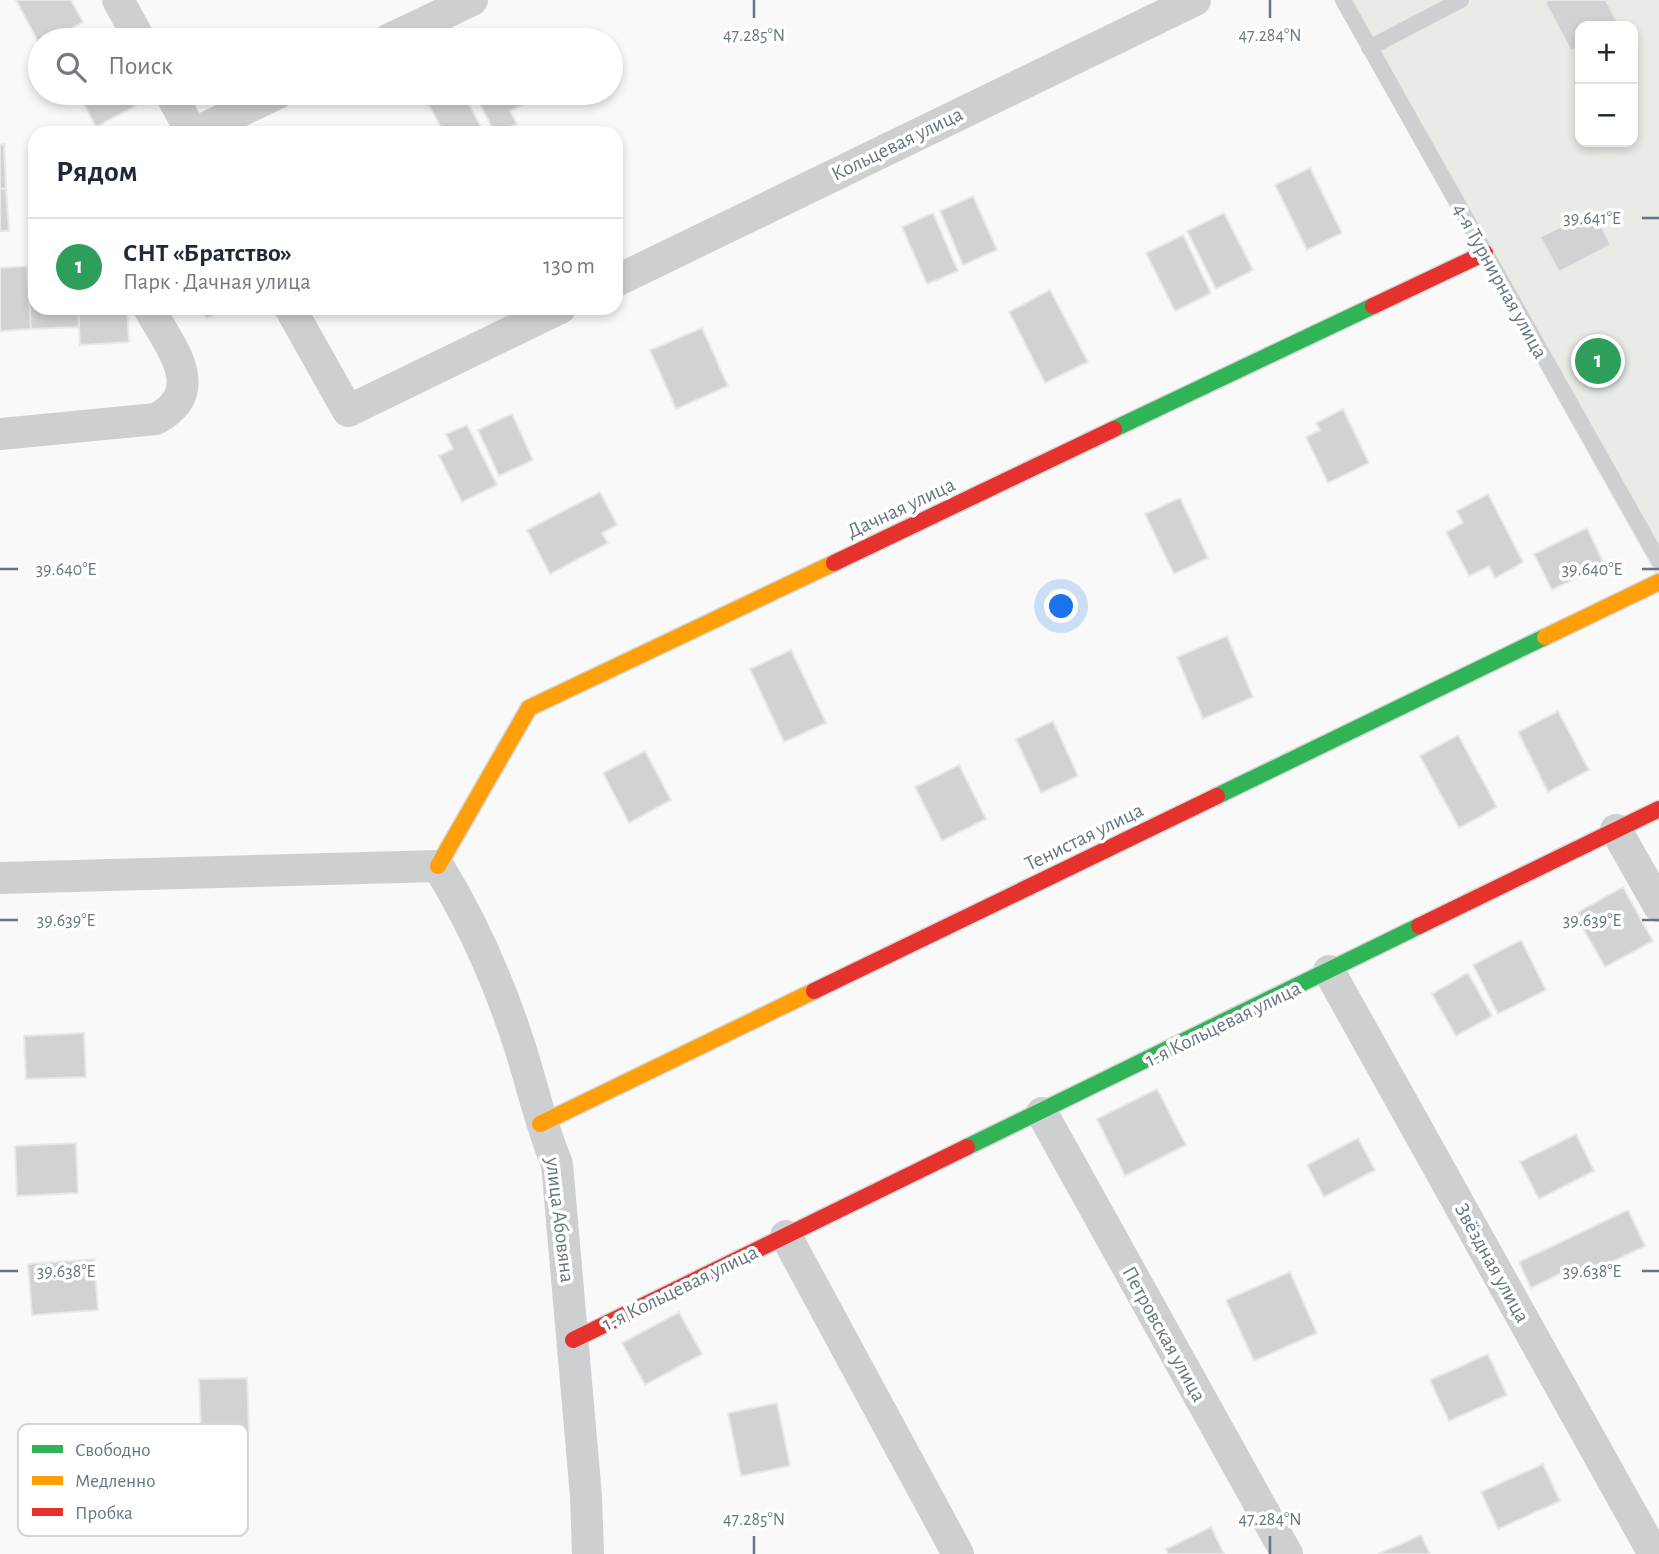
<!DOCTYPE html>
<html lang="ru">
<head>
<meta charset="utf-8">
<style>
  :root { --surface:#fff; --page:#f2f2f3; --text:#1f2937; --muted:#747a83; --line:#e0e1e3; --accent:#db2777 }
  body { margin:0; font-family:"Alegreya Sans",sans-serif; background:var(--page); color:var(--text) }
  .controls { position:absolute; right:21px; top:21px; display:grid; overflow:hidden; border-radius:14px; box-shadow:0 4px 10px #0003 }
  .controls button { width:63px; height:63px; display:grid; place-items:center; padding:0; border:0; border-bottom:2px solid var(--line); background:var(--surface); color:var(--text); font:35px sans-serif }
  .you { position:absolute; left:1062px; top:607px; width:24px; height:24px; margin:-18px; border:5px solid #fff; border-radius:50%; background:#1a73e8; box-shadow:0 0 0 10px #1a73e833 }
  .badge { display:grid; place-items:center; width:46px; height:46px; border-radius:50%; background:var(--accent); color:#fff; font-size:23px; font-weight:700 }
  .pin { position:absolute; translate:-50% -50%; border:4px solid #fff; box-shadow:0 2px 7px #0006 }
  .list { margin:0; padding:0; list-style:none }
  h2 { display:flex; justify-content:space-between; align-items:center; height:91px; margin:0; padding:0 28px; font-size:30px }
  h2 small { font-size:23px; font-weight:400; color:var(--muted) }
  .list li { display:grid; grid-template-columns:46px 1fr auto; gap:21px; align-items:center; box-sizing:border-box; height:98px; padding:0 28px; border-top:2px solid var(--line) }
  .list b { display:block; font-size:26px; white-space:nowrap }
  .list p { margin:0; font-size:23px; white-space:nowrap; color:var(--muted) }
  .list em { font-size:23px; font-style:normal; color:var(--muted) }
  .icon { flex:none; width:38px; height:38px; fill:none; stroke:currentColor; stroke-width:2; stroke-linecap:round; stroke-linejoin:round }
  .map { position:relative; flex:none; width:1659px; height:1554px; overflow:hidden }
  .search { position:absolute; background:var(--surface); box-shadow:0 4px 10px #0003; left:28px; top:28px; width:595px; height:77px; display:flex; align-items:center; gap:18px; box-sizing:border-box; padding:0 24px; border-radius:38px; color:var(--muted); font-size:26px }
  .panel { position:absolute; background:var(--surface); box-shadow:0 4px 10px #0003; left:28px; top:126px; width:595px; height:189px; border-radius:21px }
  .map>svg:first-child { display:block }
  .green { fill:#e8ebe6; fill-rule:evenodd }
  .building { fill:#d0d2d3; stroke:#e8e8e8; stroke-width:2 }
  .lines { fill:none; stroke-linecap:round; stroke-linejoin:round }
  .fast-casing { stroke:#d5d6d7; stroke-width:19 }
  .slow-casing { stroke:#d5d6d7; stroke-width:19 }
  .jam-casing { stroke:#d5d6d7; stroke-width:19 }
  .lane { stroke:#cecfd0; stroke-width:16 }
  .street { stroke:#cecfd0; stroke-width:32 }
  .fast { stroke:#30b455; stroke-width:16 }
  .slow { stroke:#ff9f0a; stroke-width:16 }
  .jam { stroke:#e5322d; stroke-width:16 }
  .ticks { fill:none; stroke:#657683; stroke-width:2.5 }
  .labels { text-anchor:middle; dominant-baseline:central; stroke-width:7; stroke-linejoin:round; paint-order:stroke }
  .street-label { font-size:21px; fill:#657683; stroke:#fff }
  .key { fill:#fff; stroke:#d1d6da; stroke-width:2 }
  .key-label { font-size:19px; fill:#657683 }
  .ticks-label { font-size:18px; text-anchor:middle; fill:#657683; stroke:#fff; stroke-width:7; stroke-linejoin:round; paint-order:stroke }
</style>
</head>
<body>
<div class="map">
<svg width="1659" height="1554" viewBox="0 0 1659 1554">
  <rect width="100%" height="100%" fill="#f9f9f9"/>
  <!-- green -->
  <path class="green" d="M 1334,0 L 1659,0 L 1659,580 ZM 1580,26 L 1633,26 L 1633,142 L 1580,142 Z"/>
  <!-- building -->
  <path class="building" d="M 16,0 L 71,0 L 83,22 L 49,40 L 40,40 L 40,45 Z
    M 1549,0 L 1606,0 L 1619,25 L 1580,26 L 1580,46 L 1571,51 L 1545,2 Z
    M 78,93 L 133,93 L 139,104 L 96,127 Z
    M 439,93 L 463,93 L 484,133 L 444,133 L 426,100 Z
    M 474,93 L 521,93 L 526,103 L 510,111 L 517,124 L 495,133 Z
    M 4,144 L 6,188 L 0,189 L 0,145 Z
    M 1310,168 L 1342,233 L 1307,250 L 1275,185 Z
    M 6,188 L 9,231 L 0,231 L 0,189 Z
    M 973,196 L 997,250 L 963,265 L 940,211 Z
    M 1593,210 L 1611,245 L 1559,272 L 1540,237 Z
    M 933,213 L 958,271 L 927,284 L 902,227 Z
    M 1224,213 L 1253,270 L 1216,289 L 1187,231 Z
    M 1183,235 L 1211,293 L 1175,311 L 1146,253 Z
    M 27,266 L 31,329 L 0,331 L 0,268 Z
    M 27,266 L 35,266 L 35,308 L 78,308 L 79,327 L 31,329 Z
    M 1050,290 L 1088,362 L 1045,383 L 1009,312 Z
    M 78,308 L 127,308 L 129,342 L 80,345 Z
    M 201,308 L 226,308 L 207,318 Z
    M 702,328 L 728,386 L 676,409 L 650,350 Z
    M 1343,409 L 1369,463 L 1328,483 L 1306,437 L 1320,430 L 1316,423 Z
    M 512,414 L 533,460 L 499,476 L 478,430 Z
    M 467,425 L 497,485 L 462,502 L 439,456 L 453,449 L 446,434 Z
    M 600,492 L 617,525 L 602,533 L 608,543 L 550,574 L 527,530 Z
    M 1488,494 L 1523,562 L 1495,578 L 1489,566 L 1469,576 L 1446,532 L 1463,523 L 1457,511 Z
    M 1180,498 L 1208,558 L 1174,574 L 1145,514 Z
    M 1587,528 L 1604,564 L 1552,590 L 1534,554 Z
    M 1227,636 L 1253,697 L 1203,719 L 1177,657 Z
    M 791,650 L 826,723 L 784,742 L 750,669 Z
    M 1558,711 L 1589,770 L 1548,792 L 1518,732 Z
    M 1053,721 L 1078,776 L 1041,793 L 1016,739 Z
    M 1458,735 L 1497,807 L 1459,828 L 1420,756 Z
    M 645,751 L 671,800 L 629,823 L 603,773 Z
    M 959,765 L 986,819 L 942,841 L 915,787 Z
    M 1623,887 L 1653,941 L 1605,967 L 1575,914 Z
    M 1521,940 L 1546,990 L 1498,1014 L 1473,965 Z
    M 1468,973 L 1492,1016 L 1456,1036 L 1432,994 Z
    M 84,1033 L 86,1077 L 26,1079 L 24,1036 Z
    M 1157,1089 L 1186,1145 L 1125,1176 L 1097,1119 Z
    M 1576,1134 L 1594,1171 L 1539,1199 L 1520,1162 Z
    M 1358,1138 L 1375,1170 L 1324,1197 L 1307,1165 Z
    M 76,1143 L 78,1193 L 17,1196 L 15,1146 Z
    M 1628,1210 L 1645,1246 L 1574,1280 L 1570,1269 L 1531,1288 L 1519,1262 Z
    M 94,1259 L 98,1310 L 32,1315 L 28,1264 Z
    M 1290,1272 L 1317,1333 L 1254,1361 L 1226,1300 Z
    M 679,1312 L 702,1354 L 645,1385 L 622,1343 Z
    M 1488,1354 L 1507,1395 L 1449,1421 L 1430,1380 Z
    M 247,1378 L 249,1429 L 201,1431 L 199,1379 Z
    M 777,1403 L 790,1466 L 741,1476 L 728,1413 Z
    M 1543,1464 L 1560,1501 L 1498,1529 L 1481,1492 Z
    M 1211,1527 L 1224,1554 L 1168,1554 L 1166,1549 Z
    M 1421,1535 L 1430,1554 L 1378,1554 Z"/>
  <g class="lines">
    <defs>
      <path id="fast" d="M 1114,429 L 1373,306
        M 1217,796 L 1545,637
        M 967,1147 L 1419,926"/>
      <path id="slow" d="M 1545,637 L 1659,582
        M 438,866 L 529,708 L 834,563
        M 540,1124 L 814,991"/>
      <path id="jam" d="M 1373,306 L 1485,253
        M 834,563 L 1114,429
        M 1419,926 L 1659,809
        M 814,991 L 1217,796
        M 573,1340 L 967,1147"/>
    </defs>
    <!-- fast casing -->
    <use href="#fast" class="fast-casing"/>
    <!-- slow casing -->
    <use href="#slow" class="slow-casing"/>
    <!-- jam casing -->
    <use href="#jam" class="jam-casing"/>
    <!-- lane -->
    <path class="lane" d="M 1343,0 L 1659,561
      M 1369,48 L 1461,0"/>
    <!-- street -->
    <path class="street" d="M 118,0 L 140,40
      M 388,40 L 472,0
      M 170,93 L 192,133
      M 195,133 L 278,93
      M 616,281 L 1195,0
      M 290,308 L 348,411 L 560,308
      M 0,434 L 156,419 C 209,390 170,347 149,308
      M 1616,830 L 1659,906
      M 0,878 L 438,866 C 472,921 498,980 518,1041 C 532,1083 540,1124 557,1164 L 586,1496 L 588,1554
      M 1329,971 L 1654,1554
      M 1042,1113 L 1287,1554
      M 786,1236 L 958,1554"/>
    <!-- fast -->
    <use href="#fast" class="fast"/>
    <!-- slow -->
    <use href="#slow" class="slow"/>
    <!-- jam -->
    <use href="#jam" class="jam"/>
  </g>
  <!-- ticks -->
  <path class="ticks" d="M 754,0 L 754,18M 1270,0 L 1270,18M 1642,218 L 1659,218M 0,569 L 18,569M 1642,569 L 1659,569M 0,920 L 18,920M 1642,920 L 1659,920M 0,1271 L 18,1271M 1642,1271 L 1659,1271M 754,1536 L 754,1554M 1270,1536 L 1270,1554"/>
  <g class="labels">
    <!-- street labels -->
    <g class="street-label">
      <text transform="translate(897 144) rotate(-26)">Кольцевая улица</text>
      <text transform="translate(1500 281) rotate(61)">4-я Турнирная улица</text>
      <text transform="translate(901 508) rotate(-25)">Дачная улица</text>
      <text transform="translate(1084 837) rotate(-26)">Тенистая улица</text>
      <text transform="translate(1223 1024) rotate(-26)">1-я Кольцевая улица</text>
      <text transform="translate(560 1220) rotate(83)">улица Абовяна</text>
      <text transform="translate(1492 1263) rotate(61)">Звёздная улица</text>
      <text transform="translate(680 1288) rotate(-26)">1-я Кольцевая улица</text>
      <text transform="translate(1164 1334) rotate(61)">Петровская улица</text>
    </g>
  </g>
  <!-- legend -->
  <rect x="18" y="1424" width="230" height="112" rx="10" class="key"/>
  <rect x="32" y="1445" width="31" height="8" fill="#30b455"/>
  <rect x="32" y="1476" width="31" height="9" fill="#ff9f0a"/>
  <rect x="32" y="1508" width="31" height="8" fill="#e5322d"/>
  <g class="key-label">
    <text x="75" y="1456">Свободно</text>
    <text x="75" y="1487">Медленно</text>
    <text x="75" y="1519">Пробка</text>
  </g>
  <g class="ticks-label">
    <text x="754" y="41">47.285°N</text>
    <text x="1270" y="41">47.284°N</text>
    <text x="1592" y="224">39.641°E</text>
    <text x="1592" y="575">39.640°E</text>
    <text x="66" y="575">39.640°E</text>
    <text x="1592" y="926">39.639°E</text>
    <text x="66" y="926">39.639°E</text>
    <text x="1592" y="1277">39.638°E</text>
    <text x="66" y="1277">39.638°E</text>
    <text x="754" y="1525">47.285°N</text>
    <text x="1270" y="1525">47.284°N</text>
  </g>
</svg>
<div class="controls">
<button>+</button>
<button>−</button>
</div>
<div class="you"></div>
<div class="pin badge" style="left:1598px;top:361px;background:#2e9e5b">1</div>
<div class="search"><svg class="icon" aria-label="search" viewBox="0 0 24 24"><circle cx="10" cy="10" r="6"/><path d="M15 15l6 6"/></svg>Поиск</div>
<section class="panel">
<h2>Рядом<small></small></h2>
<ul class="list">
<li><span class="badge" style="background:#2e9e5b">1</span><div><b>СНТ «Братство»</b><p>Парк · Дачная улица</p></div><em>130 m</em></li>
</ul>
</section>
</div>
</body>
</html>
